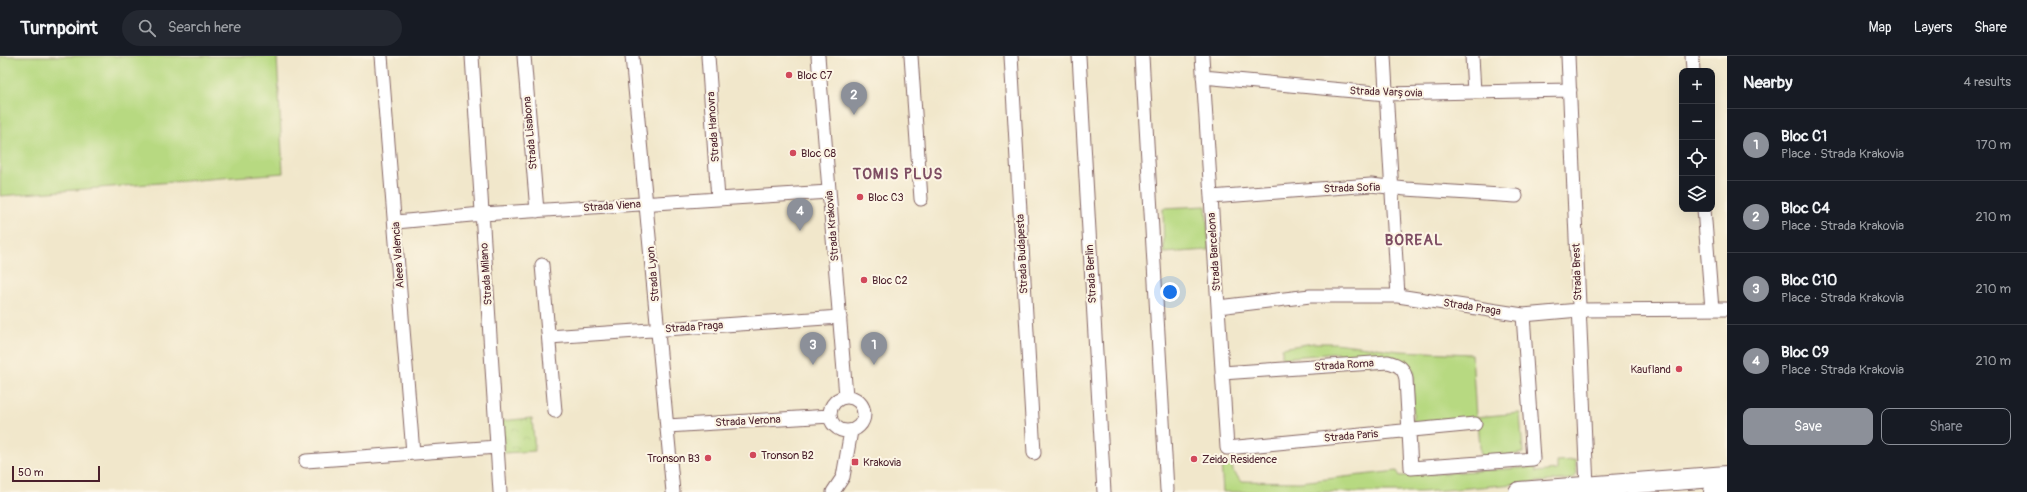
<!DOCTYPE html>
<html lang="en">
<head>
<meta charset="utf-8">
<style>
  :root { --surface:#171b24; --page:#242831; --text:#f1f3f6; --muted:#9ea1a6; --line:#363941; --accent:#8c9099 }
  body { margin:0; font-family:Pangolin,sans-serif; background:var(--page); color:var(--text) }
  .controls { position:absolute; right:12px; top:12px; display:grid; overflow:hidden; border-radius:8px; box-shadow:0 4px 16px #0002 }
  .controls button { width:36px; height:36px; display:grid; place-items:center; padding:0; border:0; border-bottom:1px solid var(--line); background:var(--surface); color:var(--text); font:20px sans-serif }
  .scale { position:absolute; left:12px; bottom:10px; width:88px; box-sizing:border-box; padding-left:4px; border:2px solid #4a1f2b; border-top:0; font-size:11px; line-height:14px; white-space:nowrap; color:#4a1f2b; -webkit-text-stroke:3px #fcf5e5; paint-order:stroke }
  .you { position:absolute; left:1170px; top:236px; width:14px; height:14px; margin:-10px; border:3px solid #fff; border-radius:50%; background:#1a73e8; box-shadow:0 0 0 6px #1a73e833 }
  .badge { display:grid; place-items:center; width:26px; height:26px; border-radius:50%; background:var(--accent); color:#fff; font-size:13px; font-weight:700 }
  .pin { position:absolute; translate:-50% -33px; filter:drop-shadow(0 1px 2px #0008) }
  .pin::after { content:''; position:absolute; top:21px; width:14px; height:12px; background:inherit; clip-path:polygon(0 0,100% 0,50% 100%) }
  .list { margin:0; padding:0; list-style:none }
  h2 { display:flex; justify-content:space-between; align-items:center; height:52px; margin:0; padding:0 16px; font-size:17px }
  h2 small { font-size:13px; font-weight:400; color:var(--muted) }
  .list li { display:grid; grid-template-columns:26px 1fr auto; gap:12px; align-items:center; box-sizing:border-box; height:72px; padding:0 16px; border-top:1px solid var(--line) }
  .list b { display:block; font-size:15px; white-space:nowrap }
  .list p { margin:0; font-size:13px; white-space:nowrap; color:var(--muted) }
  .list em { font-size:13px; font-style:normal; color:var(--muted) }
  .actions { display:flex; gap:8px; padding:12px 16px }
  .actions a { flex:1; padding:9px 0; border:1px solid var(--accent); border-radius:8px; text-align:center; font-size:14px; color:var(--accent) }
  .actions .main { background:var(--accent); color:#fff }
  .icon { flex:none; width:22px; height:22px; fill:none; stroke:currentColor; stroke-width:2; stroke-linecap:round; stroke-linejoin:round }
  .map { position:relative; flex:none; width:1727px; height:436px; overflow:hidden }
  header { display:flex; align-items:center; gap:24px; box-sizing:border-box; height:56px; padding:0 20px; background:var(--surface); border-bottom:1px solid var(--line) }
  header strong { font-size:19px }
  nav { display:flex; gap:22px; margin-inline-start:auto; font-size:14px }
  .search { width:280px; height:36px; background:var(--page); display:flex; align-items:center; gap:10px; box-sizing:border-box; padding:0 14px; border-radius:22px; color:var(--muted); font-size:15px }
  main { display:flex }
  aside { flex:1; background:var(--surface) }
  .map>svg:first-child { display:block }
  .green { fill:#b7d981; stroke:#807c56 }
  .park { fill:url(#park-crowns); stroke:#807c56 }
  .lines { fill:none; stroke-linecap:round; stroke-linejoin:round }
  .minor-casing { stroke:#846563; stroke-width:15 }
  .primary-casing { stroke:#846563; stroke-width:22 }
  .minor { stroke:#fff; stroke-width:13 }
  .primary { stroke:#fff; stroke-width:20 }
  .poi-dot { fill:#d1495b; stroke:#fcf5e5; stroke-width:1.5 }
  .labels { text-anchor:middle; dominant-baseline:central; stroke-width:4; stroke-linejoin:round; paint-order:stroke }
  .poi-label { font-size:11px; fill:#4a1f2b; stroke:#fcf5e5; text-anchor:start }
  .street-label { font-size:11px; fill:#4a1f2b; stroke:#fcf5e5 }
  .district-label { font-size:15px; font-weight:bold; letter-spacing:1px; fill:#7e4d63; stroke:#fcf5e5 }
</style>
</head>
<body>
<header>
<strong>Turnpoint</strong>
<div class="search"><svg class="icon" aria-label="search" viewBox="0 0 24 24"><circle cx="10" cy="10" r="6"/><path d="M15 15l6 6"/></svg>Search here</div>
<nav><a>Map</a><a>Layers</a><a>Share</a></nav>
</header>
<main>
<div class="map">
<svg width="1727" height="436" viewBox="0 0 1727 436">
  <defs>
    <pattern id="park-crowns" width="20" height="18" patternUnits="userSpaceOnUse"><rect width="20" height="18" fill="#b7d981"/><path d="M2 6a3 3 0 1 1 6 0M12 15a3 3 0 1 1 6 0" fill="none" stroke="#9fba70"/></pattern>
  </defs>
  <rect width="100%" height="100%" fill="#fcf5e5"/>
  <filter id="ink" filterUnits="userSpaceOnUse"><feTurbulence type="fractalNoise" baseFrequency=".025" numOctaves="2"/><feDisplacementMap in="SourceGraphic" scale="8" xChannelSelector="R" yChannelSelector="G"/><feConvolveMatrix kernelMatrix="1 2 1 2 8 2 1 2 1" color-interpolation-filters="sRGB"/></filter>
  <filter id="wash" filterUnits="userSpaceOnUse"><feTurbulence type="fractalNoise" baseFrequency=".012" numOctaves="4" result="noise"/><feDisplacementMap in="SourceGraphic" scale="16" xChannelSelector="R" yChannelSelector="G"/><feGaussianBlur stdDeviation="0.9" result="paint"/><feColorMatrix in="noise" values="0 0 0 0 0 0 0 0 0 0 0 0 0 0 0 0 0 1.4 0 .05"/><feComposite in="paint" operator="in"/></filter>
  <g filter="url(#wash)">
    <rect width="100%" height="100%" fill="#f1e7cb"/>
    <!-- green -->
    <path class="green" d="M 0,0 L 277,0 L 283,117 L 0,140 Z
      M 1206,150 L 1209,194 L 1164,197 L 1163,152 Z
      M 1313,287 L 1335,287 L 1400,295 L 1472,298 L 1476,361 L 1520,357 L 1523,397 L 1481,404 L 1478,364 L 1413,369 L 1414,315 L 1344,304 L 1337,297 L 1282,302 L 1282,292 Z
      M 1575,404 L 1577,418 L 1573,423 L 1422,436 L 1223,436 L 1221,407 L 1232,407 L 1233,415 L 1241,425 L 1300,426 L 1397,415 L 1400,420 L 1535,411 L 1536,416 L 1557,414 L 1557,405 Z"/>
    <!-- park -->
    <path class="park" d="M 532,362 L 535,395 L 504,397 L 501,365 Z"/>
  </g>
  <g filter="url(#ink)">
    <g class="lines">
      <defs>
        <path id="minor" d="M 381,0 L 413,397
          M 472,0 L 500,436
          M 524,0 L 537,155
          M 632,0 L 673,436
          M 708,0 L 718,143
          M 818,0 L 846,340
          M 911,0 L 921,143
          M 1011,0 L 1034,397
          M 1079,0 L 1104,436
          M 1142,0 L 1167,434
          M 1202,0 L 1227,392 L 1475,368
          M 1384,0 L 1398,240
          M 1472,0 L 1474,36
          M 1568,0 L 1587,431
          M 1692,0 L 1693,15
          M 1203,21 L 1386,38 L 1570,34
          M 1211,141 L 1371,129 L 1406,133 L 1516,140
          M 1704,153 L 1712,253
          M 396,166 L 482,158 L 829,136
          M 542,209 L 555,355
          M 1218,251 L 1310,240 L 1398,240 L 1523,259 L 1579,254 L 1727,253
          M 549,281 L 840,261
          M 1222,317 L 1388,306 C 1399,309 1404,312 1406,323 L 1411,412 L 1533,403 L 1523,259
          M830 358a17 17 0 1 1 34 0a17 17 0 1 1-34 0Z
          M 667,370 L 830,360
          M 306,405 L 497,391
          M 833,436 L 843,421 L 851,375"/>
        <path id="primary" d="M 1519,436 L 1727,420
          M 1714,436 L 1727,435"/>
      </defs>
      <!-- minor casing -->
      <use href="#minor" class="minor-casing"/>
      <!-- primary casing -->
      <use href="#primary" class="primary-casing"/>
      <!-- minor -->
      <use href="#minor" class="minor"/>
      <!-- primary -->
      <use href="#primary" class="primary"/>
    </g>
  </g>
  <!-- markers -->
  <g class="poi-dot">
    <circle cx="789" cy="19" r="4"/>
    <circle cx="793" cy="97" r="4"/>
    <circle cx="860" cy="141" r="4"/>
    <circle cx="864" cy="224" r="4"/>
    <circle cx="1679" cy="313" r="4"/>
    <circle cx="753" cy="399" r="4"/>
    <circle cx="708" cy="402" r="4"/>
    <circle cx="1194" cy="403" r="4"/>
    <rect x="851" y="402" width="8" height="8" rx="2"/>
  </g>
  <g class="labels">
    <!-- poi labels -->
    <g class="poi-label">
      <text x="797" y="19">Bloc C7</text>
      <text x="801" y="97">Bloc C8</text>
      <text x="868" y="141">Bloc C3</text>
      <text x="872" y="224">Bloc C2</text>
      <text x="1671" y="313" text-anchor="end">Kaufland</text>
      <text x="761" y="399">Tronson B2</text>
      <text x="700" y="402" text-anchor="end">Tronson B3</text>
      <text x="1202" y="403">Zeido Residence</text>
      <text x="863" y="406">Krakovia</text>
    </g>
    <!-- street labels -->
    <g class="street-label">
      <text transform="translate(1386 36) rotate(2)">Strada Varșovia</text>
      <text transform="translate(713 71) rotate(-94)">Strada Hanovra</text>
      <text transform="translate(530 77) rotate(-95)">Strada Lisabona</text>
      <text transform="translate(1352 132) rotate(-2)">Strada Sofia</text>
      <text transform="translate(612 150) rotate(-4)">Strada Viena</text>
      <text transform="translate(832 170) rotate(-95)">Strada Krakovia</text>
      <text transform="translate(1214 196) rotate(-94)">Strada Barcelona</text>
      <text transform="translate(1022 198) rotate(-93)">Strada Budapesta</text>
      <text transform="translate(398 199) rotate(-94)">Aleea Valencia</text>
      <text transform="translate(1577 216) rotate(-92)">Strada Brest</text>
      <text transform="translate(486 218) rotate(-94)">Strada Milano</text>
      <text transform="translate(653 218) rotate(-95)">Strada Lyon</text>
      <text transform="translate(1091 218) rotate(-93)">Strada Berlin</text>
      <text transform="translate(1472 251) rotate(9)">Strada Praga</text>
      <text transform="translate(694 271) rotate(-4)">Strada Praga</text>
      <text transform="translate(1344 309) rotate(-4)">Strada Roma</text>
      <text transform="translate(748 365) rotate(-3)">Strada Verona</text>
      <text transform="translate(1351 380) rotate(-5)">Strada Paris</text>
    </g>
    <!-- district labels -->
    <g class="district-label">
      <text x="898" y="118">TOMIS PLUS</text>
      <text x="1414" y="184">BOREAL</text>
    </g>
  </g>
</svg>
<div class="controls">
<button>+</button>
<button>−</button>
<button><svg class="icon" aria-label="locate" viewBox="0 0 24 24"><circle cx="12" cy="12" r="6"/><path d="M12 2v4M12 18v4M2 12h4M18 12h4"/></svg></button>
<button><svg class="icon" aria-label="layers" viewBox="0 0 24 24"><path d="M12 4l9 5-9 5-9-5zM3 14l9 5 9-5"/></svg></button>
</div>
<div class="scale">50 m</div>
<div class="you"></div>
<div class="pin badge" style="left:874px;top:309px">1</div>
<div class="pin badge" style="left:854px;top:59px">2</div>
<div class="pin badge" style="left:813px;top:309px">3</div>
<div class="pin badge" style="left:800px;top:175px">4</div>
</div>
<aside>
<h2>Nearby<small>4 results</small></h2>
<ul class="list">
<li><span class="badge">1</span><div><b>Bloc C1</b><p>Place · Strada Krakovia</p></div><em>170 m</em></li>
<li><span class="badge">2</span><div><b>Bloc C4</b><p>Place · Strada Krakovia</p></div><em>210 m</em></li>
<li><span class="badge">3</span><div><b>Bloc C10</b><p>Place · Strada Krakovia</p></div><em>210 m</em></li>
<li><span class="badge">4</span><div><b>Bloc C9</b><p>Place · Strada Krakovia</p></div><em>210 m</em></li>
</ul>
<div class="actions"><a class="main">Save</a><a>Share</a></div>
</aside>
</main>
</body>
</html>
